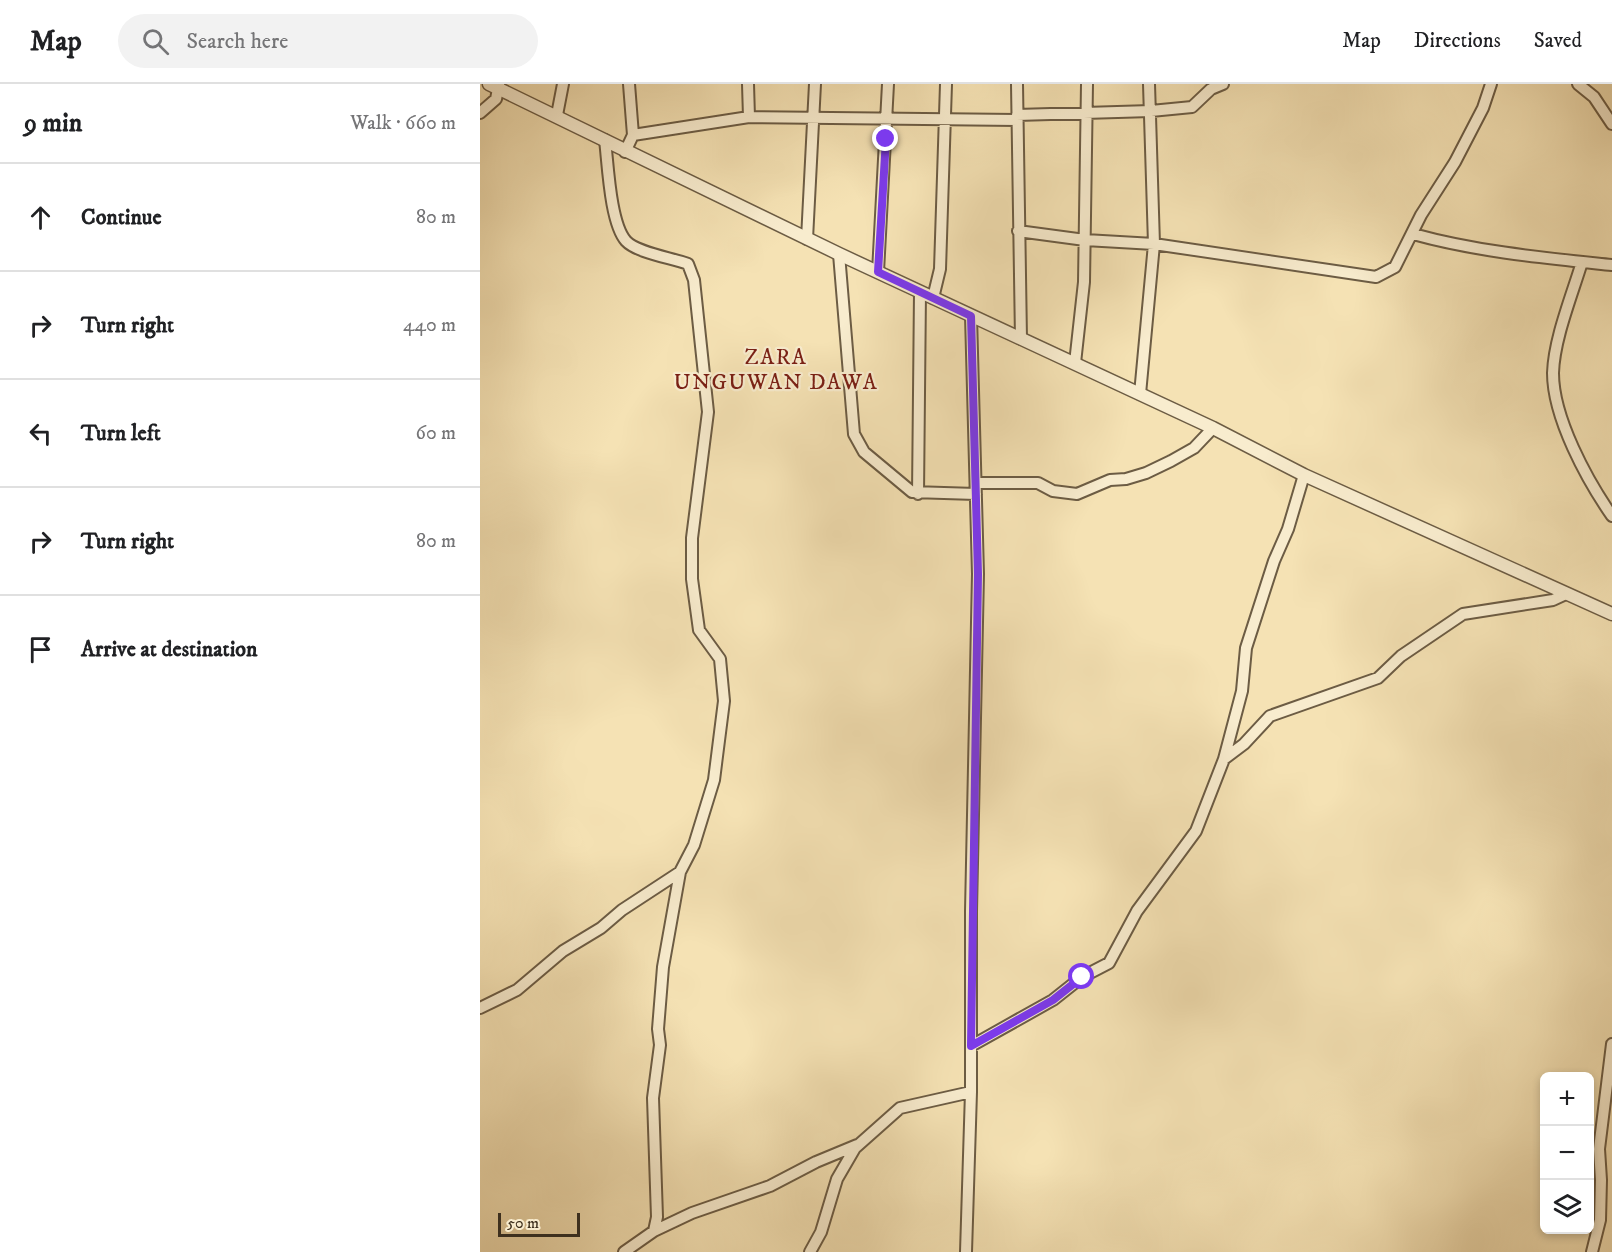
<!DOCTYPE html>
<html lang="en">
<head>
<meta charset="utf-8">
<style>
  :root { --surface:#fff; --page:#f2f2f2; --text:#202124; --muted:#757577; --line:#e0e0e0 }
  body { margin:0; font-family:"IM FELL DW Pica",serif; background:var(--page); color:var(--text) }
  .controls { position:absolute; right:18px; bottom:18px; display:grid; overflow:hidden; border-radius:9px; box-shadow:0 3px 9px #0003 }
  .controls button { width:54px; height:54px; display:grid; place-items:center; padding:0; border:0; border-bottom:2px solid var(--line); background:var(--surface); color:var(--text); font:30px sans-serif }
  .scale { position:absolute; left:18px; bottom:15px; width:82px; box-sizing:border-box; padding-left:6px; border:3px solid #3e301e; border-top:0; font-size:16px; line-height:21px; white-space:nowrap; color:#3e301e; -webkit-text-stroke:4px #f8ecce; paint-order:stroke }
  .stop { position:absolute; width:18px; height:18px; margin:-14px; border:4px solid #7c3aed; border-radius:50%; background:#fff }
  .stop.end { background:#7c3aed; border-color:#fff; box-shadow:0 2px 6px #0008 }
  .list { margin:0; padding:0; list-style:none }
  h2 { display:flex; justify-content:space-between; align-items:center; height:78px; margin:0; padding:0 24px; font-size:26px }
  h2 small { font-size:20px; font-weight:400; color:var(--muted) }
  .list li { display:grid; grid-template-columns:39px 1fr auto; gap:18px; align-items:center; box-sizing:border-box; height:108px; padding:0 24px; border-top:2px solid var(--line) }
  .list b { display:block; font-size:22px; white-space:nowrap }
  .list em { font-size:20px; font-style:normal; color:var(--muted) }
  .icon { flex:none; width:33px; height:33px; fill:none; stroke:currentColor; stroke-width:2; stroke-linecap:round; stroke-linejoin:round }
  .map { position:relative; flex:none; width:1132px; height:1168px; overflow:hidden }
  header { display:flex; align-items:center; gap:36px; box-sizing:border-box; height:84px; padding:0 30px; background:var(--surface); border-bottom:2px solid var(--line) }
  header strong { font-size:28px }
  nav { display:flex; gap:33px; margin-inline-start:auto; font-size:21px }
  .search { width:420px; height:54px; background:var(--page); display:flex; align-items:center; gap:15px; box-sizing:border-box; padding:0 21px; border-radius:33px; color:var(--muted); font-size:22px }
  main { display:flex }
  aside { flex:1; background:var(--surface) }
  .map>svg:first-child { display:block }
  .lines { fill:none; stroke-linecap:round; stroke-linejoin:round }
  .minor-casing { stroke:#6c5c44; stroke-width:14 }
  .tertiary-casing { stroke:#6c5c44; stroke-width:15 }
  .minor { stroke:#f8ecce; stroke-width:10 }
  .tertiary { stroke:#f8ecce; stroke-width:12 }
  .route { stroke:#7c3aed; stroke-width:8 }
  .labels { text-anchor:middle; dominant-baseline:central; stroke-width:4.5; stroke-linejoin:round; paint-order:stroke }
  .neighbourhood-label { font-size:22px; letter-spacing:1.5px; fill:#7a1f14; stroke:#f8ecce }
</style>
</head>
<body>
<header>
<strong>Map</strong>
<div class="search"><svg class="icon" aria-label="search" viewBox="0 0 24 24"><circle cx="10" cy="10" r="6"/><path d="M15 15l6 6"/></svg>Search here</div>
<nav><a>Map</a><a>Directions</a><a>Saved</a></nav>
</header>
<main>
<aside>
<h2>9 min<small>Walk · 660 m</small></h2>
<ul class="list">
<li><svg class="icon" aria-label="ahead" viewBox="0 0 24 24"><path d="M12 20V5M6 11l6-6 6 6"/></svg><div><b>Continue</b></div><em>80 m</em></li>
<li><svg class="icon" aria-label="right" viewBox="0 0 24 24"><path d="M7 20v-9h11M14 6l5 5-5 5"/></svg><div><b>Turn right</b></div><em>440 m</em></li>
<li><svg class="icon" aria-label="left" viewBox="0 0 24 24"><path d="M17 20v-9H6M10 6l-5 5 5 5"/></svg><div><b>Turn left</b></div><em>60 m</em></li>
<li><svg class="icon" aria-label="right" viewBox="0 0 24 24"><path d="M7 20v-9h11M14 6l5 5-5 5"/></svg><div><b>Turn right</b></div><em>80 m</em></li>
<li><svg class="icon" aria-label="arrive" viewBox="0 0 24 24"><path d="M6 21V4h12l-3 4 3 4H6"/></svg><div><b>Arrive at destination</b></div></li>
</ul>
</aside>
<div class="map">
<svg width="1132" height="1168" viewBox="0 0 1132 1168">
  <rect width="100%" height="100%" fill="#f5e2b4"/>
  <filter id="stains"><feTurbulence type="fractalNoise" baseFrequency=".00333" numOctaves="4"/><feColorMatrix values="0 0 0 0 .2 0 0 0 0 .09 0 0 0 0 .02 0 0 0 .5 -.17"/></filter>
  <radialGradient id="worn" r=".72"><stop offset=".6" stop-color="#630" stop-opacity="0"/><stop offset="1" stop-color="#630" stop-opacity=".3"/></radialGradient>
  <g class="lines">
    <defs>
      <path id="minor" d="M 149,0 L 153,51
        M 268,0 L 269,33
        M 537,0 L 541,255
        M 1098,0 L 1114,13 L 1132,40
        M 0,29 L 16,15 L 19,0
        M 77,31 L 83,0
        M 537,31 L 671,27 L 712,23 L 731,5 L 743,0
        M 125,56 C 128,80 130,139 146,157 C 157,169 193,174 208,180 L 214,196 L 228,328 L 212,454 L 212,495 L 219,546 L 240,575 L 244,617 L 234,696 L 214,761 L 200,788 L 183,883 L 178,945 L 180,961 L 173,1014 L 177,1133 L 174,1147 L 144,1168
        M 145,68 L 153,51 L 269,33 L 537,36
        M 538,147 L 605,156 L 674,160 L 896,193 L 915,183 L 941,131 L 975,78 L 1003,24 L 1011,0
        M 933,150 C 998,168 1065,174 1132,181
        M 327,155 L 335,0
        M 359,170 L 374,350 L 384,368 L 432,408 L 496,410
        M 1102,178 C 1092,211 1074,255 1073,289 C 1073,334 1107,396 1132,432
        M 398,188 L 408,0
        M 453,214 L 460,185 L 466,0
        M 595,279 L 604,198 L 607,0
        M 660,310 L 674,160 L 669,0
        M 496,399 L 558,399 L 573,407 L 597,410 L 630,396 L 646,395 L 666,389 L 691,377 L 714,364 L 733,344
        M 438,410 L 440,208
        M 744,675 L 764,660 L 790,632 L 898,594 L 921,572 L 983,530 L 1073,516 L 1086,510
        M 0,924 L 37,906 L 83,867 L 121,844 L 142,826 L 200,788
        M 491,962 L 573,916 L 602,893 L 629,879 L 657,827 L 716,747 L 744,675 L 762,607 L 766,564 L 794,477 L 808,445 L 824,391
        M 174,1147 L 212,1129 L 290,1102 L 336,1078 L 377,1061
        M 330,1168 L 341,1148 L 357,1095 L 375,1064 L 420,1024 L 491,1008
        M 486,1168 L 491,1008 L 491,827 L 498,490 L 491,232
        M 1112,1168 L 1120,1136 L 1121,1096 L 1119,1065 L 1132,960"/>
      <path id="tertiary" d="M 9,0 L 359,170 L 733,344 L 824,391 L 1132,530"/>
    </defs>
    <!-- minor casing -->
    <use href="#minor" class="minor-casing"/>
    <!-- tertiary casing -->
    <use href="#tertiary" class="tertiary-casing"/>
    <!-- minor -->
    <use href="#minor" class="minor"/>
    <!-- tertiary -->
    <use href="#tertiary" class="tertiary"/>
  </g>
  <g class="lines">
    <!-- route -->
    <path class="route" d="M 406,55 L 398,188 L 491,232 L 498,490 L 491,962 L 573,916 L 602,893"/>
  </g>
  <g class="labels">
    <!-- neighbourhood labels -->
    <g class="neighbourhood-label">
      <text x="296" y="273">ZARA<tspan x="296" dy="25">UNGUWAN DAWA</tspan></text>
    </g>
  </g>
  <rect width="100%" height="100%" filter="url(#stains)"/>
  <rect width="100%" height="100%" fill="url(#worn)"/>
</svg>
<div class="controls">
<button>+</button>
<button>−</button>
<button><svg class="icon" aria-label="layers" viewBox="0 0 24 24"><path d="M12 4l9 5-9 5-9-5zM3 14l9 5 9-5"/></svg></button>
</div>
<div class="scale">50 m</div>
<div class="stop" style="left:602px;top:893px"></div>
<div class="stop end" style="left:406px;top:55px"></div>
</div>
</main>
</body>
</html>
